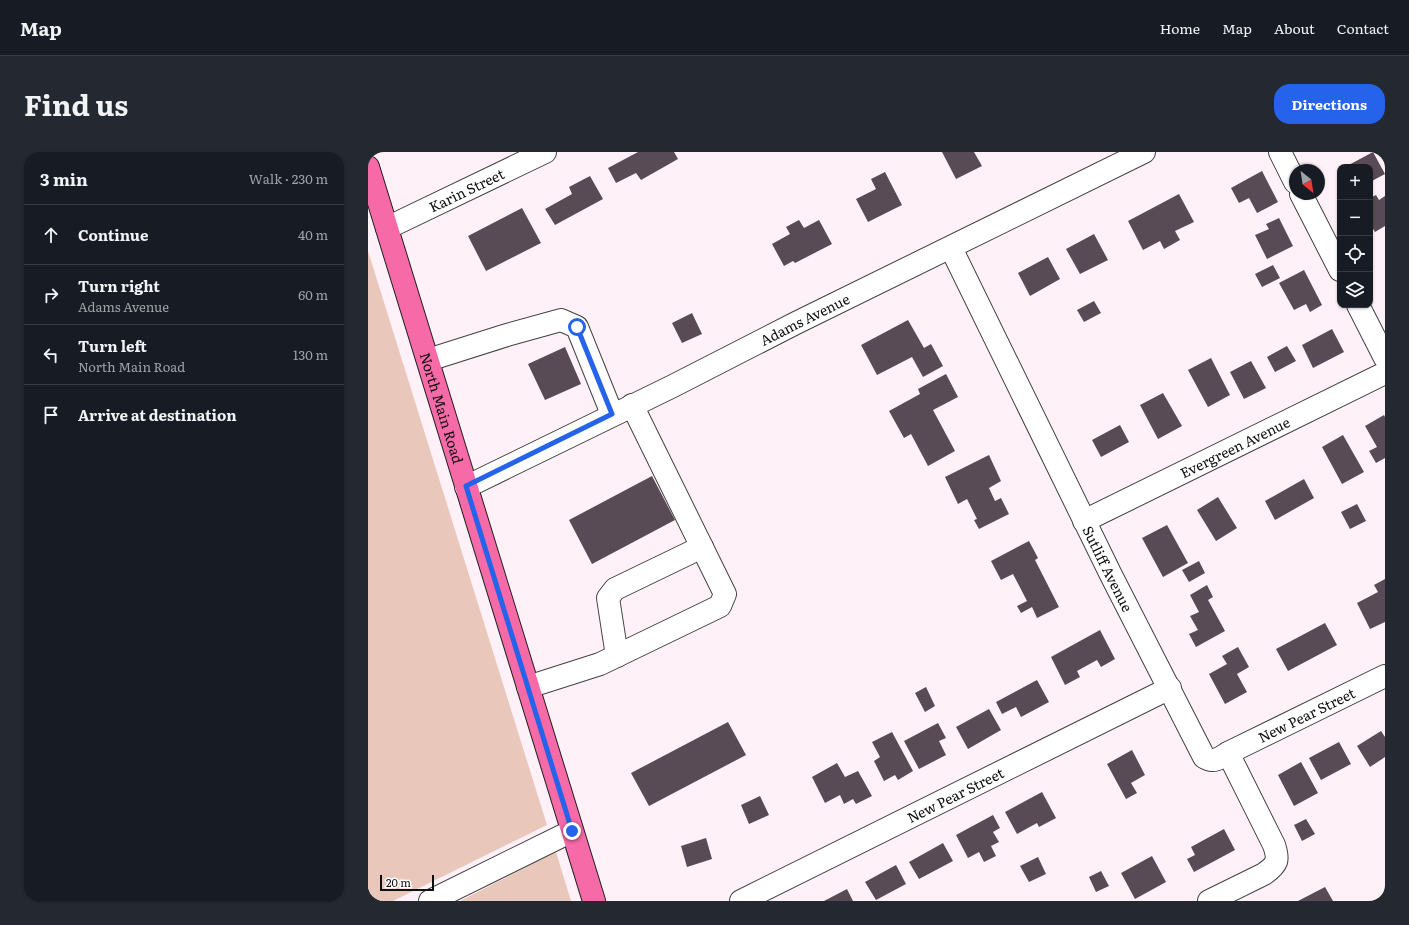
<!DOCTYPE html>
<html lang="en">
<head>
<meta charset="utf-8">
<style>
  :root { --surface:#171b24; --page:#242831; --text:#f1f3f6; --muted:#9ea1a6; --line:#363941; --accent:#2563eb }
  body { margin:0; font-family:Literata,serif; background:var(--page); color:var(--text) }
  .controls { position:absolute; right:12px; top:12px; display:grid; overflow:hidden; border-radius:8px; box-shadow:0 1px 3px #0004 }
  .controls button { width:36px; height:36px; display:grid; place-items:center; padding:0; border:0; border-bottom:1px solid var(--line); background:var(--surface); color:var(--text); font:20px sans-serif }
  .compass { position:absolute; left:921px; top:12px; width:36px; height:36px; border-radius:50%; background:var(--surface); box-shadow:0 1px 3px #0004; rotate:150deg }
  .scale { position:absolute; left:12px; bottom:10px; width:54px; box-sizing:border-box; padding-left:4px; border:2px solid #0f0f0f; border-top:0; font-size:11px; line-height:14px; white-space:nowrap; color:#0f0f0f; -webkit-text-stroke:3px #fff; paint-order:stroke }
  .stop { position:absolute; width:12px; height:12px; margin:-9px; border:3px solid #2563eb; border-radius:50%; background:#fff }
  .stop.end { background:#2563eb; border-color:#fff; box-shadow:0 1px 4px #0008 }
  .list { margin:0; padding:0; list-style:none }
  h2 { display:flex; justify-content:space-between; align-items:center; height:52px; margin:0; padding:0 16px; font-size:17px }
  h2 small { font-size:13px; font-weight:400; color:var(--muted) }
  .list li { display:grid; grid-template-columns:26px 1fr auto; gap:12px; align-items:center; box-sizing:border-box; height:60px; padding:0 16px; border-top:1px solid var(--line) }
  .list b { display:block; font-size:15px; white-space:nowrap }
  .list p { margin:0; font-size:13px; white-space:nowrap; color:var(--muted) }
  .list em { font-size:13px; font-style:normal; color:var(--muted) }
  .icon { flex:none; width:22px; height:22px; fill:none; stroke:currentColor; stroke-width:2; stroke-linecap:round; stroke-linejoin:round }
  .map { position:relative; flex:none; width:1017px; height:749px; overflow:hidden; border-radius:16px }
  header { display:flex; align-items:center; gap:24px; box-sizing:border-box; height:56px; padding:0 20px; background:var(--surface); border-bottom:1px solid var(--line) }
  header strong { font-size:19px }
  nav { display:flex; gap:22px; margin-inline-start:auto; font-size:14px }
  .intro { display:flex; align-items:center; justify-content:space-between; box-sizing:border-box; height:96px; padding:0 24px }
  h1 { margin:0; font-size:28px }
  .button { padding:10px 18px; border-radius:16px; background:var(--accent); color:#fff; font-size:14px; font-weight:700 }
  main { display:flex; gap:24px; padding:0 24px }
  aside { flex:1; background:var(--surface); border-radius:16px; box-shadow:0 1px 3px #0004 }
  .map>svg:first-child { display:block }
  .green { fill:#e9c8bb }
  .building { fill:#584b55 }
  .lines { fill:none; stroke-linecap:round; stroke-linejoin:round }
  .minor-casing { stroke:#424242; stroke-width:24 }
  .major-casing { stroke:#202020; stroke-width:24 }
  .minor { stroke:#fff; stroke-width:22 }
  .major { stroke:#f66aa8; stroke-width:22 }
  .route { stroke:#2563eb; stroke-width:5 }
  .labels { text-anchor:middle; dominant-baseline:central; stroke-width:4; stroke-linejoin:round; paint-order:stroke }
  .street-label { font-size:14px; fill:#0f0f0f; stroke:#fff }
</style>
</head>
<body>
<header>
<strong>Map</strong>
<nav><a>Home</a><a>Map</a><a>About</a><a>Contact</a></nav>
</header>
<div class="intro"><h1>Find us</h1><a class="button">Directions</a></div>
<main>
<aside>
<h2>3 min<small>Walk · 230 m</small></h2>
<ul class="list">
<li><svg class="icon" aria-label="ahead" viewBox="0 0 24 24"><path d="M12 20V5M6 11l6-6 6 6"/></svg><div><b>Continue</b></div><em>40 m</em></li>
<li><svg class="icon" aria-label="right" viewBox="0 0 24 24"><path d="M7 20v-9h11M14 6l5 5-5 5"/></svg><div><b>Turn right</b><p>Adams Avenue</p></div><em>60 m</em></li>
<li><svg class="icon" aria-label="left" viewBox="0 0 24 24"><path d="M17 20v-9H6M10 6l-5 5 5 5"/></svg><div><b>Turn left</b><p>North Main Road</p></div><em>130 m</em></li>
<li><svg class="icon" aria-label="arrive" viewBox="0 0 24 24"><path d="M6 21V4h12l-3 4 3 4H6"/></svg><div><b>Arrive at destination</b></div></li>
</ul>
</aside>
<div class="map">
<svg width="1017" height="749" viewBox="0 0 1017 749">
  <rect width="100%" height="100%" fill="#fff1f7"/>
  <!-- green -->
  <path class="green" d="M 0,99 L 179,673 L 25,749 L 0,749 Z
    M 188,700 L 203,749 L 92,749 Z"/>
  <!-- building -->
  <path class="building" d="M 270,0 L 306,0 L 310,7 L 273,28 L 268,21 L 248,31 L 240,16 Z
    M 574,0 L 606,0 L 614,14 L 588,27 Z
    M 1005,0 L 1017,22 L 1002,30 L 1002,15 L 977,15 Z
    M 894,19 L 910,50 L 889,61 L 881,46 L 871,51 L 863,36 Z
    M 517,20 L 534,53 L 500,70 L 488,47 L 508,37 L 503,27 Z
    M 222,24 L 235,47 L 187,73 L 177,57 L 204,42 L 201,35 Z
    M 811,42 L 826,70 L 807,79 L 812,88 L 796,97 L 792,89 L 775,98 L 760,69 Z
    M 1008,43 L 1011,48 L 1017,44 L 1017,74 L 1007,80 L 1002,72 L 1002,46 Z
    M 154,56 L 173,91 L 118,119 L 100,84 Z
    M 911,66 L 925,94 L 899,107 L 887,83 L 901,77 L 898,72 Z
    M 431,68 L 436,76 L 451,68 L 464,92 L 427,111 L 425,109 L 416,114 L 404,92 L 422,82 L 418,75 Z
    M 726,82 L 740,108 L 712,122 L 698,97 Z
    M 680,105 L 692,127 L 662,144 L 650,121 Z
    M 905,113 L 912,126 L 894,135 L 887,122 Z
    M 936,118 L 954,153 L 942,160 L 938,152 L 926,158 L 911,131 Z
    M 726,149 L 733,161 L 716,170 L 709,158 Z
    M 324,161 L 334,182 L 314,191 L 304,171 Z
    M 540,168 L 556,196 L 563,192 L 575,214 L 555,225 L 544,205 L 509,223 L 493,193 Z
    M 964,177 L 976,200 L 945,216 L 934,193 Z
    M 919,194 L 928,209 L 907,220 L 899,205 Z
    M 197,195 L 213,232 L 177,248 L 160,212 Z
    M 843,206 L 862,243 L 840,255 L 820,218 Z
    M 883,209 L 898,236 L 876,247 L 862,220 Z
    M 578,222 L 590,245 L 565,258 L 587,299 L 560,314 L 543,282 L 536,286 L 521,259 L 552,242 L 550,237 Z
    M 795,241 L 814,274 L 790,287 L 772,253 Z
    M 1016,263 L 1017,265 L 1017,306 L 1008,311 L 1001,299 L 1009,295 L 997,274 Z
    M 752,273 L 761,290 L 733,305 L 724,288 Z
    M 975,283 L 996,320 L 974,332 L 954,295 Z
    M 621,303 L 633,329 L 621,336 L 627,349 L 633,346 L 641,362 L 611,377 L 606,368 L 609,367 L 599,347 L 590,352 L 577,325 Z
    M 284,324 L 307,368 L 224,412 L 201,368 Z
    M 936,327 L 946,346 L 907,368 L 897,349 Z
    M 850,345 L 869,376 L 848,389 L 829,358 Z
    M 989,352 L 998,369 L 982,377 L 973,360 Z
    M 799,373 L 820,411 L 795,425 L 774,386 Z
    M 661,389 L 670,406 L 667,408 L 691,455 L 669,466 L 664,455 L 653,461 L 649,454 L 659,449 L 645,422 L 633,428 L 623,409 Z
    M 831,409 L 837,421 L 821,430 L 814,418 Z
    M 1017,427 L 1017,470 L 1002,477 L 989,451 L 1010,440 L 1006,433 Z
    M 839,433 L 845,445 L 840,448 L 857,479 L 828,495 L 821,482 L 830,478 L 822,464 L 831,460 L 822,443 Z
    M 957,471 L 969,493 L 920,519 L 908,497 Z
    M 732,478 L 747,507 L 733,515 L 729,508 L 709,519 L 712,525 L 697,533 L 683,505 Z
    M 870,495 L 881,515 L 869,522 L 879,540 L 857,552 L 841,522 L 859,512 L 854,504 Z
    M 669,528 L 681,550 L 653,565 L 648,555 L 634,562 L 628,550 Z
    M 558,535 L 567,554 L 557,560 L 547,541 Z
    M 621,557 L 633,578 L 600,597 L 588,575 Z
    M 360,570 L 378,603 L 281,654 L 263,621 Z
    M 570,571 L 578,586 L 571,589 L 578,603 L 551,617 L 536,589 Z
    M 1013,579 L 1017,585 L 1017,605 L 1002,615 L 989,594 Z
    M 524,580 L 545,619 L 530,628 L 527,623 L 516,629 L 506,609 L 512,605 L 504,590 Z
    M 971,590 L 983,612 L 953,628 L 941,606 Z
    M 764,598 L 777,623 L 763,631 L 769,641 L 758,647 L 739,612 Z
    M 933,610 L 950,641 L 926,654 L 910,623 Z
    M 469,611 L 477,625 L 490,619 L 504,644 L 488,652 L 485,647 L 476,652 L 472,643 L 457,651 L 444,625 Z
    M 674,640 L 688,666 L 671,675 L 669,671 L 649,682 L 637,660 Z
    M 392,644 L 401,663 L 381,672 L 373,653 Z
    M 625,663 L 632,676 L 625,680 L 631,690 L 623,694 L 628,704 L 616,710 L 611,700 L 600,706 L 588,683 Z
    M 938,667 L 947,682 L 934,689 L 926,673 Z
    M 856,677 L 867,698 L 826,720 L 819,707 L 827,703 L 823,695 Z
    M 338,686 L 344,707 L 319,715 L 313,694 Z
    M 575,691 L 585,709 L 551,727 L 541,710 Z
    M 784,704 L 798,730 L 767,747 L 753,721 Z
    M 670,705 L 678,722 L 661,730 L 652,714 Z
    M 528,713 L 538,732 L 508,748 L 497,730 Z
    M 733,719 L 741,734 L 728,740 L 721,725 Z
    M 957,735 L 965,749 L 930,749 Z
    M 479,737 L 485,749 L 456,749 Z"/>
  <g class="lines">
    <defs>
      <g id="minor">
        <path d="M 912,0 L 927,30"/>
        <path d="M 933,42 L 972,118"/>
        <path id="s1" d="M 19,76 L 177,0"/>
        <path id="s2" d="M 583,96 L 743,423 L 836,605 C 845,611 851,607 860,601 L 1017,524"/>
        <path d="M 990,153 L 1017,206"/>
        <path d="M 60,208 L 139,183 L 193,168 L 209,175 L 244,262"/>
        <path id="s3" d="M 98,335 L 305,234 L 428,171 L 776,0"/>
        <path id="s4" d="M 716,369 L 1017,221"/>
        <path d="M 249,504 L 240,446 L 247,437 L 334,395"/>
        <path d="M 160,535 L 232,512 L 352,454 L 357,442 L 264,253"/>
        <path d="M 62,749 L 204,679"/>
        <path id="s5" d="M 373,749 L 802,536"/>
        <path d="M 841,749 L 896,722 C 910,712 911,708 906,693 L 860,601"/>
      </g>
      <g id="major">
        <path id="s6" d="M 0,15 L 226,749"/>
      </g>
    </defs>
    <!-- minor casing -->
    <use href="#minor" class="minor-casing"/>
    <!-- major casing -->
    <use href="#major" class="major-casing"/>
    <!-- minor -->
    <use href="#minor" class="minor"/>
    <!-- major -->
    <use href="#major" class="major"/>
  </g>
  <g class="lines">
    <!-- route -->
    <path class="route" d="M 204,679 L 98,334 L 244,262 L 209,175"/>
  </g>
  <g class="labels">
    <!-- street labels -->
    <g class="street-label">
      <text stroke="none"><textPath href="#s1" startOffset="88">Karin Street</textPath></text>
      <text stroke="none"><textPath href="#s3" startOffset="378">Adams Avenue</textPath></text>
      <text stroke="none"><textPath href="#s6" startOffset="252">North Main Road</textPath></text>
      <text stroke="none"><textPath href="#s4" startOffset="168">Evergreen Avenue</textPath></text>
      <text stroke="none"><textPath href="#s2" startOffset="357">Sutliff Avenue</textPath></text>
      <text stroke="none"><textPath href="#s2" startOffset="682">New Pear Street</textPath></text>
      <text stroke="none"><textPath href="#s5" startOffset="239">New Pear Street</textPath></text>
    </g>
  </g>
</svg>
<div class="controls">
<button>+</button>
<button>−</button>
<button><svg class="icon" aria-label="locate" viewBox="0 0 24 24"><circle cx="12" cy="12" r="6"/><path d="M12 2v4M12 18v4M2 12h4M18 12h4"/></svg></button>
<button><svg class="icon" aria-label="layers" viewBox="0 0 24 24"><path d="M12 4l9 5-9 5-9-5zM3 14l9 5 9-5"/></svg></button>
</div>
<svg class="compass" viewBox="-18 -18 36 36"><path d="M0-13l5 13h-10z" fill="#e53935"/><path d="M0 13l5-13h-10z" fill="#9ea1a6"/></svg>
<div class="scale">20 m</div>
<div class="stop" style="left:209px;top:175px"></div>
<div class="stop end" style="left:204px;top:679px"></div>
</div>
</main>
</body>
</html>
